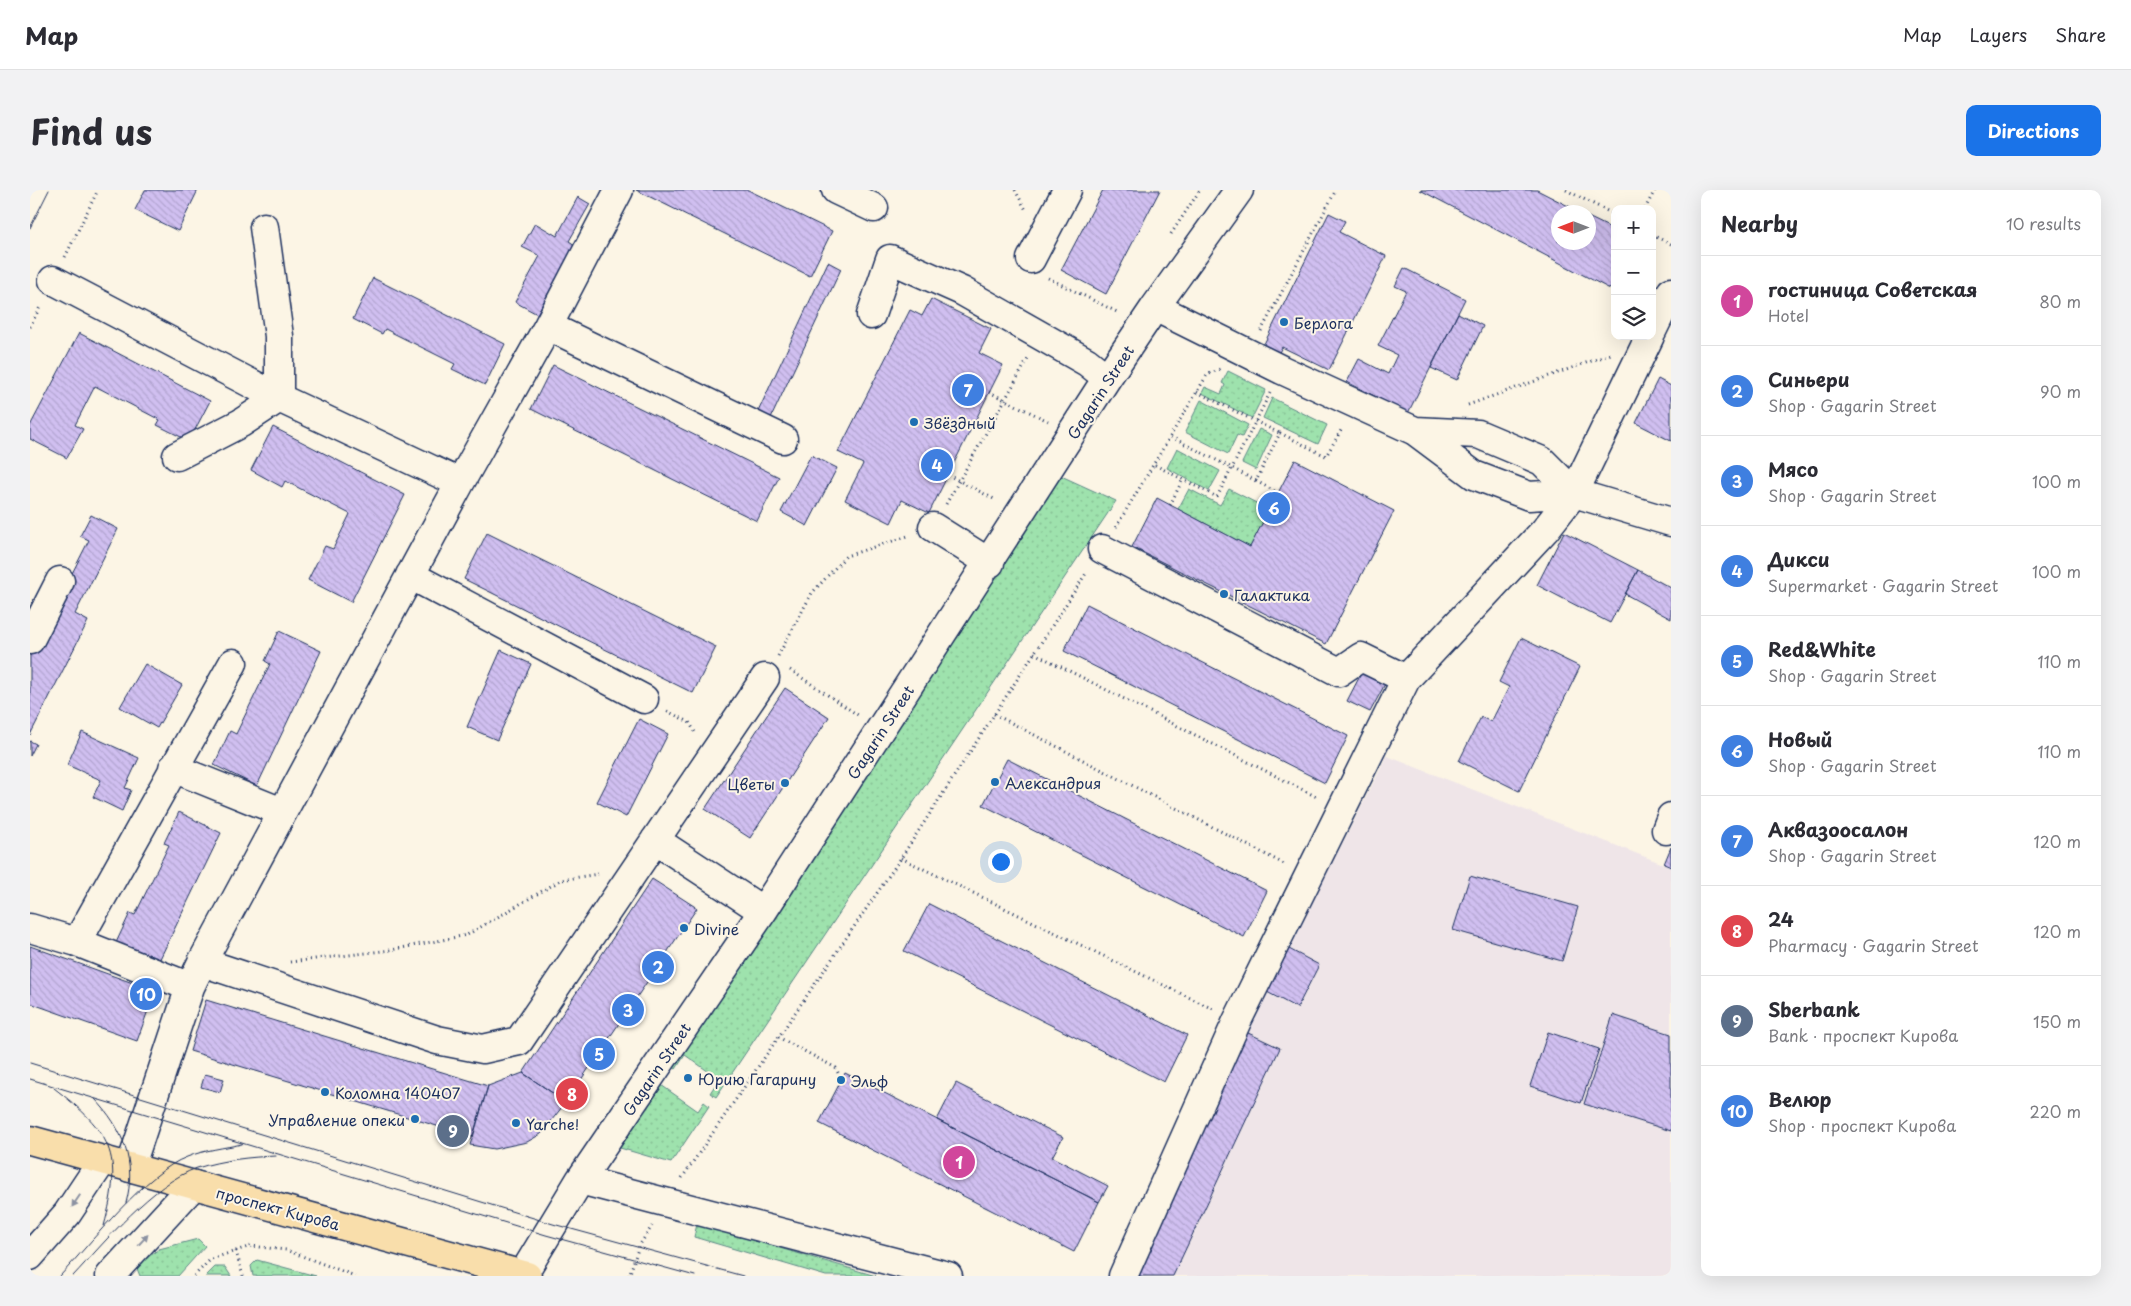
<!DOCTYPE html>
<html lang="en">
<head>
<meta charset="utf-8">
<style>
  :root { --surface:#fff; --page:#f2f2f3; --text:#2b2b33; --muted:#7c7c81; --line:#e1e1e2; --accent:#1a73e8 }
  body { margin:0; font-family:"Playpen Sans",sans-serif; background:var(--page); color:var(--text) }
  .controls { position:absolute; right:15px; top:15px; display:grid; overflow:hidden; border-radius:10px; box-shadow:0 5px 20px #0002 }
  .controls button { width:45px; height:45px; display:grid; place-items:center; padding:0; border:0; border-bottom:1px solid var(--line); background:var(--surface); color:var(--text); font:25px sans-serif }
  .compass { position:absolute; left:1521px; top:15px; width:45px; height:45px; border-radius:50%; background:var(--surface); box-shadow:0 5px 20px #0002; rotate:270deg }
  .you { position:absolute; left:970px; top:671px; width:18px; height:18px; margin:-12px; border:4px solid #fff; border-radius:50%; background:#1a73e8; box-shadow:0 0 0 8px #1a73e833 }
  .badge { display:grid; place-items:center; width:32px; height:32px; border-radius:50%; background:var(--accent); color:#fff; font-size:16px; font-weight:700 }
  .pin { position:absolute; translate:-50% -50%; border:2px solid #fff; box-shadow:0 1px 5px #0006 }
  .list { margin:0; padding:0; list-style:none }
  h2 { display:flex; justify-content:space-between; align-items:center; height:65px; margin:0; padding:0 20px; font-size:21px }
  h2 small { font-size:16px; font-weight:400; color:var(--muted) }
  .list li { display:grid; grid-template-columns:32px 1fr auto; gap:15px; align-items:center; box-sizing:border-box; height:90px; padding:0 20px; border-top:1px solid var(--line) }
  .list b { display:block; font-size:19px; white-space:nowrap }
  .list p { margin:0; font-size:16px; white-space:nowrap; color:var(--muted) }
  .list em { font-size:16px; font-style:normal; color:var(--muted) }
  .icon { flex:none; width:28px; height:28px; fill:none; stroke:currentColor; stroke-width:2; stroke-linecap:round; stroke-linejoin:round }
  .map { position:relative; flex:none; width:1641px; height:1086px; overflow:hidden; border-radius:10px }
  header { display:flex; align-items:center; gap:30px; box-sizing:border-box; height:70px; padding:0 25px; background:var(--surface); border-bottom:1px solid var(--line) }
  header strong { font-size:24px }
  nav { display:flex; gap:28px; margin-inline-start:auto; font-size:18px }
  .intro { display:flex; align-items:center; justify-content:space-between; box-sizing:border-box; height:120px; padding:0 30px }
  h1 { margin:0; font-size:35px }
  .button { padding:12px 22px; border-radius:10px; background:var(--accent); color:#fff; font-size:18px; font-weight:700 }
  main { display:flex; gap:30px; padding:0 30px }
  aside { flex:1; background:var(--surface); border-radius:10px; box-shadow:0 5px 20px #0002 }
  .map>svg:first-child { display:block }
  .built { fill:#efe5e8 }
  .grass { fill:url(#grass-dots); stroke:#5c8886 }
  .building { fill:url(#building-back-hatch); stroke:#1b2f5e }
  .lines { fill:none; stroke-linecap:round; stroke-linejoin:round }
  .minor-casing { stroke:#1b2f5e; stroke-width:31 }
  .major-casing { stroke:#1b2f5e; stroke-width:31 }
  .path { stroke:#1b2f5e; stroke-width:3; stroke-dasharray:1 4; stroke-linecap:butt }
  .minor { stroke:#fcf5e5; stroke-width:28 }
  .major { stroke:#f9deab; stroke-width:28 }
  .tram { stroke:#1b2f5e; stroke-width:1 }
  .oneway { fill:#8c92a2 }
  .poi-dot { fill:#1f6fb2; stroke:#fcf5e5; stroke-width:2 }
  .labels { text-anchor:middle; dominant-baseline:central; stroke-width:4; stroke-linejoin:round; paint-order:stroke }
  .poi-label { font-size:15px; fill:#1b2f5e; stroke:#fcf5e5; text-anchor:start }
  .street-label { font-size:15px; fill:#1b2f5e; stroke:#fcf5e5 }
</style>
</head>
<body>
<header>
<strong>Map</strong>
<nav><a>Map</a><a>Layers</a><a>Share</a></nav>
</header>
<div class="intro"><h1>Find us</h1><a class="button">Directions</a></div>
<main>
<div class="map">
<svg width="1641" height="1086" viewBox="0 0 1641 1086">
  <defs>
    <pattern id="grass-dots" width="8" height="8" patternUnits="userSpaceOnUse" patternTransform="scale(1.25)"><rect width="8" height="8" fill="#9ee2ad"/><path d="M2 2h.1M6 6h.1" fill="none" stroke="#88c297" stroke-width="1.8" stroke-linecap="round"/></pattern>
    <pattern id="building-back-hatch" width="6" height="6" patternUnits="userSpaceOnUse" patternTransform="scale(1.25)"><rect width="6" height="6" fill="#d0bff0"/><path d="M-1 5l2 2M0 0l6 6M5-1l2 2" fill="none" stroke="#b2a4d0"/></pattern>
  </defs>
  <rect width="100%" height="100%" fill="#fcf5e5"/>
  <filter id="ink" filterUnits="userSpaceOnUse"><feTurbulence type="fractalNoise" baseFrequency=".02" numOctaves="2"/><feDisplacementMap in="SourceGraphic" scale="10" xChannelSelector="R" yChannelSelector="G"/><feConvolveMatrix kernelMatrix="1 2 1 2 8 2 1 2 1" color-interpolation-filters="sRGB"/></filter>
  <g filter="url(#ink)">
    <!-- built -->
    <path class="built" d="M 1357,566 L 1641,677 L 1641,1086 L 1102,1086 L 1216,842 Z"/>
    <!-- grass -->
    <path class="grass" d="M 1198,181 L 1236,200 L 1222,228 L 1172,203 L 1175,197 L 1191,204 L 1195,195 L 1192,193 Z
      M 1242,208 L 1297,235 L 1288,254 L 1233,228 Z
      M 1171,210 L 1218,235 L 1212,247 L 1207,245 L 1198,264 L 1155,242 Z
      M 1229,239 L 1242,245 L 1226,280 L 1212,273 Z
      M 1147,258 L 1190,281 L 1179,301 L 1137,278 Z
      M 1029,285 L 1086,311 L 686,907 L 680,903 L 689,889 L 655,865 L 646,879 L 638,874 Z
      M 1159,299 L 1190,315 L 1199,299 L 1240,320 L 1220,357 L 1148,319 Z
      M 631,895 L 668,921 L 674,912 L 679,916 L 641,973 L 590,958 Z
      M 667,1034 L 846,1086 L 796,1086 L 664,1047 Z
      M 168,1049 L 175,1056 L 148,1086 L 110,1086 L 106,1076 L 129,1059 Z
      M 227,1070 L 286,1086 L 223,1086 L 221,1076 Z
      M 185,1077 L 195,1077 L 201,1086 L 176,1086 Z"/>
    <!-- building -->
    <path class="building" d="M 115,0 L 168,0 L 148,41 L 105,20 Z
      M 606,0 L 718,0 L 802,41 L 780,86 Z
      M 1073,0 L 1130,0 L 1076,104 L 1031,80 Z
      M 1390,0 L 1507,0 L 1550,22 L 1528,22 L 1528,52 L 1558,52 L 1558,27 L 1585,40 L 1585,90 L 1580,99 Z
      M 548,7 L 560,14 L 539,51 L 545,55 L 507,124 L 485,112 L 510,66 L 492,57 L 505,33 L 527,46 Z
      M 1299,23 L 1315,31 L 1309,42 L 1356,66 L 1299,180 L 1252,157 L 1247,166 L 1232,158 Z
      M 798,72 L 811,79 L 739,232 L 726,226 Z
      M 1374,78 L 1435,109 L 1378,223 L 1317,192 L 1329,169 L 1358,184 L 1367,165 L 1348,156 L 1376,101 L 1365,96 Z
      M 343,88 L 475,154 L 455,195 L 422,179 L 425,174 L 355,139 L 352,144 L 323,129 Z
      M 901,109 L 961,139 L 949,163 L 973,175 L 899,323 L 872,310 L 861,333 L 815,310 L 833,274 L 808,262 L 880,120 L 892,126 Z
      M 1428,123 L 1453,136 L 1427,190 L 1401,178 Z
      M 49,143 L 180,211 L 159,251 L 127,235 L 130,230 L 65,196 L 45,235 L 53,239 L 37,268 L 0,249 L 0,236 Z
      M 523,175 L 749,287 L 727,331 L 501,219 Z
      M 1628,189 L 1641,196 L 1641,251 L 1606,233 Z
      M 243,237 L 375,305 L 321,412 L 278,390 L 295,356 L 303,359 L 320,324 L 255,291 L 252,297 L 221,280 Z
      M 781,265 L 807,278 L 777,336 L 751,322 Z
      M 1265,270 L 1364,321 L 1296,454 L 1102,357 L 1127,308 L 1220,357 Z
      M 61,325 L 88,339 L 45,424 L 58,431 L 0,545 L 0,466 L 59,350 L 50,346 Z
      M 1534,342 L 1608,380 L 1580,433 L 1507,395 Z
      M 457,343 L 686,457 L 663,503 L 434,389 Z
      M 1608,380 L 1641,398 L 1641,429 L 1595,404 Z
      M 1057,414 L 1318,546 L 1295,593 L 1034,461 Z
      M 249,441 L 291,461 L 227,596 L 184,575 L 200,541 L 206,544 L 240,474 L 235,471 Z
      M 1491,448 L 1550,477 L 1489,601 L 1429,571 L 1451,527 L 1461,532 L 1479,497 L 1469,492 Z
      M 471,460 L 501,474 L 467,550 L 437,537 Z
      M 115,474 L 152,495 L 127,538 L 90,517 Z
      M 1332,482 L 1355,494 L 1340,522 L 1317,511 Z
      M 755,498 L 799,527 L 720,648 L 675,619 Z
      M 609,529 L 638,544 L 596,627 L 567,612 Z
      M 52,542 L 109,568 L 95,598 L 101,600 L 92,621 L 63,607 L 71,590 L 37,575 Z
      M 0,551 L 6,554 L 0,566 Z
      M 977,569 L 1237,701 L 1214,747 L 953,615 Z
      M 149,622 L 191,643 L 126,777 L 84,757 L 100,723 L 105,725 L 139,655 L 134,653 Z
      M 1641,657 L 1641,677 L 1634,674 Z
      M 1440,686 L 1548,717 L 1532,771 L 1423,740 Z
      M 622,689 L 667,718 L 536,912 L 493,883 Z
      M 899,714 L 1157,845 L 1134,892 L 874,761 Z
      M 0,756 L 125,801 L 107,851 L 0,813 Z
      M 1259,759 L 1289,775 L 1267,818 L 1237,802 Z
      M 176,810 L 458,896 L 443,947 L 160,861 Z
      M 1583,825 L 1641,844 L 1641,941 L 1554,914 Z
      M 1216,842 L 1250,858 L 1143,1086 L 1102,1086 Z
      M 1518,842 L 1569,859 L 1551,913 L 1500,896 Z
      M 493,883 L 536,912 L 511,944 L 497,952 L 464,959 L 440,955 L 458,896 Z
      M 815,883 L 1069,1012 L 1044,1062 L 789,933 Z
      M 175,884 L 194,889 L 190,902 L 171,897 Z
      M 926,893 L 1033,947 L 1022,967 L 1078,996 L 1069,1012 L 907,930 Z"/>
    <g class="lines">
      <defs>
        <path id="minor" d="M 806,0 L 844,18
          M 1001,69 L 1037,0
          M 23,90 L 249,208 L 430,293
          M 1125,117 L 1252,180 L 1385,241 L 1444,285 L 1499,306 L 1544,303 L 1641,332
          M 841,125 L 860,69 L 932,101 L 1057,172 L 1077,188
          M 518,136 L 753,249
          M 1622,141 L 1641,102
          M 1385,241 L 1448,244 L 1512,271 L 1544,303
          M 147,266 L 211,233 L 249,208 L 249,146 L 234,37
          M 903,337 L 960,373
          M 1072,359 L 1309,482 L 1331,467 L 1376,489
          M 380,385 L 614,509
          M 0,450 L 30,391
          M 143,578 L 252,622
          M 1636,640 L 1641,627
          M 625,650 L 733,721
          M 0,738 L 47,752 L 160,797
          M 47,752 L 203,473
          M 172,772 L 407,850 L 453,859 L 489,851 L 735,488
          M 100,978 L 160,797 L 172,772 L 430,293 L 518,136 L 589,0
          M 550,990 L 918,1086
          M 0,1066 L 37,1024 L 73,970
          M 80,1086 L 164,995
          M 492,1086 L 550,990 L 733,721 L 1077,188 L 1125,117 L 1209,0
          M 1093,1086 L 1207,831 L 1376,489 L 1515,340 L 1544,303 L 1620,146"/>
        <path id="major" d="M 0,950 L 497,1086"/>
      </defs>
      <!-- minor casing -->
      <use href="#minor" class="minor-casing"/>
      <!-- major casing -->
      <use href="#major" class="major-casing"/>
      <!-- path -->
      <path class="path" d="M 985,0 L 996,20
        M 1536,0 L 1585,25
        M 1615,19 L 1625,0
        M 1141,44 L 1170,0
        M 1622,45 L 1641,54
        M 35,67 L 68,0
        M 1018,88 L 1089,123
        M 0,137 L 11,115
        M 1231,141 L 1306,0
        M 959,202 L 1018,231
        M 1167,202 L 1249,243
        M 1240,203 L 1202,278 L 1226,291 L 1250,243 L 1296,266 L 1313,237
        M 1438,215 L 1581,164
        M 1125,275 L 1187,307 L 1202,278 L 1141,247
        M 918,285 L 966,310
        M 1226,291 L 1248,303
        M 916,314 L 998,169
        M 1140,315 L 1153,289
        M 1086,337 L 1177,185 L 1190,179
        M 1004,463 L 1287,607
        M 748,466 L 782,403 L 816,366 L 878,346
        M 760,480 L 828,525
        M 637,521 L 659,532 L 665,542
        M 964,524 L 1256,675
        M 871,668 L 1183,819
        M 260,772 L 361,760 L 437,745 L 531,690 L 568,684
        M 748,847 L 806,878 L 811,890
        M 652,988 L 871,668 L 1057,382
        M 206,1061 L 213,1086
        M 164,1086 L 181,1069 L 221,1056 L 256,1060 L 325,1086
        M 599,1086 L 609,1056 L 622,1036"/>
      <!-- minor -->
      <use href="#minor" class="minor"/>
      <!-- major -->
      <use href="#major" class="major"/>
      <!-- tram -->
      <path class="tram" d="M 0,1 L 0,0
        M 0,38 L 19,0
        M 0,873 L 523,1034 L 713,1086
        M 0,889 L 516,1045 L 665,1086
        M 24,898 C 81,942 94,964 74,1036
        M 65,909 C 93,938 107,973 96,1013
        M 30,1086 C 61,1053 116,982 157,967 C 174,960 194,958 212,954
        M 43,1086 C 75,1052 123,993 167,978 C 193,970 219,967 246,966"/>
    </g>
    <!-- one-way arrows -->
    <defs><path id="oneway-solid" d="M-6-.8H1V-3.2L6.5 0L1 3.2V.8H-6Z" transform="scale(1.25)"/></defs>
    <g class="oneway">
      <use href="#oneway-solid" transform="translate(46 1011) rotate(124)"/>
      <use href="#oneway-solid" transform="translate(113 1050) rotate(-47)"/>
    </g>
  </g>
  <!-- markers -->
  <g class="poi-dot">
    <circle cx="1254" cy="132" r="5"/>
    <circle cx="884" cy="232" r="5"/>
    <circle cx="1194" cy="404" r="5"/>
    <circle cx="965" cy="592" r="5"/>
    <circle cx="755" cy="593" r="5"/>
    <circle cx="654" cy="738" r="5"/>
    <circle cx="658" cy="888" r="5"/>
    <circle cx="811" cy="890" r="5"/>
    <circle cx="295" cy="902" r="5"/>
    <circle cx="385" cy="929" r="5"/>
    <circle cx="486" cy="933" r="5"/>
  </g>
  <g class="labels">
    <!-- poi labels -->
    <g class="poi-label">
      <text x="1264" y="132">Берлога</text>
      <text x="894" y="232">Звёздный</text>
      <text x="1204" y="404">Галактика</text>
      <text x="975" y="592">Александрия</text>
      <text x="745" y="593" text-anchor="end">Цветы</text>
      <text x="664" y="738">Divine</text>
      <text x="668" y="888">Юрию Гагарину</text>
      <text x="821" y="890">Эльф</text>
      <text x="305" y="902">Коломна 140407</text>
      <text x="375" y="929" text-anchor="end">Управление опеки</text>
      <text x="496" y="933">Yarche!</text>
    </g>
    <!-- street labels -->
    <g class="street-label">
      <text transform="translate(1070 202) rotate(-57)">Gagarin Street</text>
      <text transform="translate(850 542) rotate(-57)">Gagarin Street</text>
      <text transform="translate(626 879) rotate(-56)">Gagarin Street</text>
      <text transform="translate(248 1018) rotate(15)">проспект Кирова</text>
    </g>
  </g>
</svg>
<div class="controls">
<button>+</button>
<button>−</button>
<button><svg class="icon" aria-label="layers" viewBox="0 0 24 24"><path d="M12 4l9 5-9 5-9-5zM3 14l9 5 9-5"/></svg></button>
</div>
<svg class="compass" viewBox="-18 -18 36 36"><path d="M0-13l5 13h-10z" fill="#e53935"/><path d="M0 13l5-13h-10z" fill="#7c7c81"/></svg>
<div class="you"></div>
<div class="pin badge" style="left:929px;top:972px;background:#d1479c">1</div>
<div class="pin badge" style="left:628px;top:777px;background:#3f7fe0">2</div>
<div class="pin badge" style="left:598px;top:820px;background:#3f7fe0">3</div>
<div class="pin badge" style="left:907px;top:275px;background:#3f7fe0">4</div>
<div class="pin badge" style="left:569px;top:864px;background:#3f7fe0">5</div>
<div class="pin badge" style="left:1244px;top:318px;background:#3f7fe0">6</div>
<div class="pin badge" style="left:938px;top:200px;background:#3f7fe0">7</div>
<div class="pin badge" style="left:542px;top:904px;background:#e0444e">8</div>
<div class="pin badge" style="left:423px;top:941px;background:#5c6f8a">9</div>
<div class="pin badge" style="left:116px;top:804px;background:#3f7fe0">10</div>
</div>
<aside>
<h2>Nearby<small>10 results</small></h2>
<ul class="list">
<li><span class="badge" style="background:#d1479c">1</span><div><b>гостиница Советская</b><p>Hotel</p></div><em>80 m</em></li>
<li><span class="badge" style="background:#3f7fe0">2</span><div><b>Синьери</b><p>Shop · Gagarin Street</p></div><em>90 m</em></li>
<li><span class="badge" style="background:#3f7fe0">3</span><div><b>Мясо</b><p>Shop · Gagarin Street</p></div><em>100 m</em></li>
<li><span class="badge" style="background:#3f7fe0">4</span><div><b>Дикси</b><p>Supermarket · Gagarin Street</p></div><em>100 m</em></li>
<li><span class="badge" style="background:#3f7fe0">5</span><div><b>Red&amp;White</b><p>Shop · Gagarin Street</p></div><em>110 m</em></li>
<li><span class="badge" style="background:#3f7fe0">6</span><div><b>Новый</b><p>Shop · Gagarin Street</p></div><em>110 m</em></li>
<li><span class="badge" style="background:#3f7fe0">7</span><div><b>Аквазоосалон</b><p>Shop · Gagarin Street</p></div><em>120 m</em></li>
<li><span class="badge" style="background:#e0444e">8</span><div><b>24</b><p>Pharmacy · Gagarin Street</p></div><em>120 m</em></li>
<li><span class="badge" style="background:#5c6f8a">9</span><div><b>Sberbank</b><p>Bank · проспект Кирова</p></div><em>150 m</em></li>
<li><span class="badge" style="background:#3f7fe0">10</span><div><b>Велюр</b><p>Shop · проспект Кирова</p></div><em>220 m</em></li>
</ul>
</aside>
</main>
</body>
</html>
